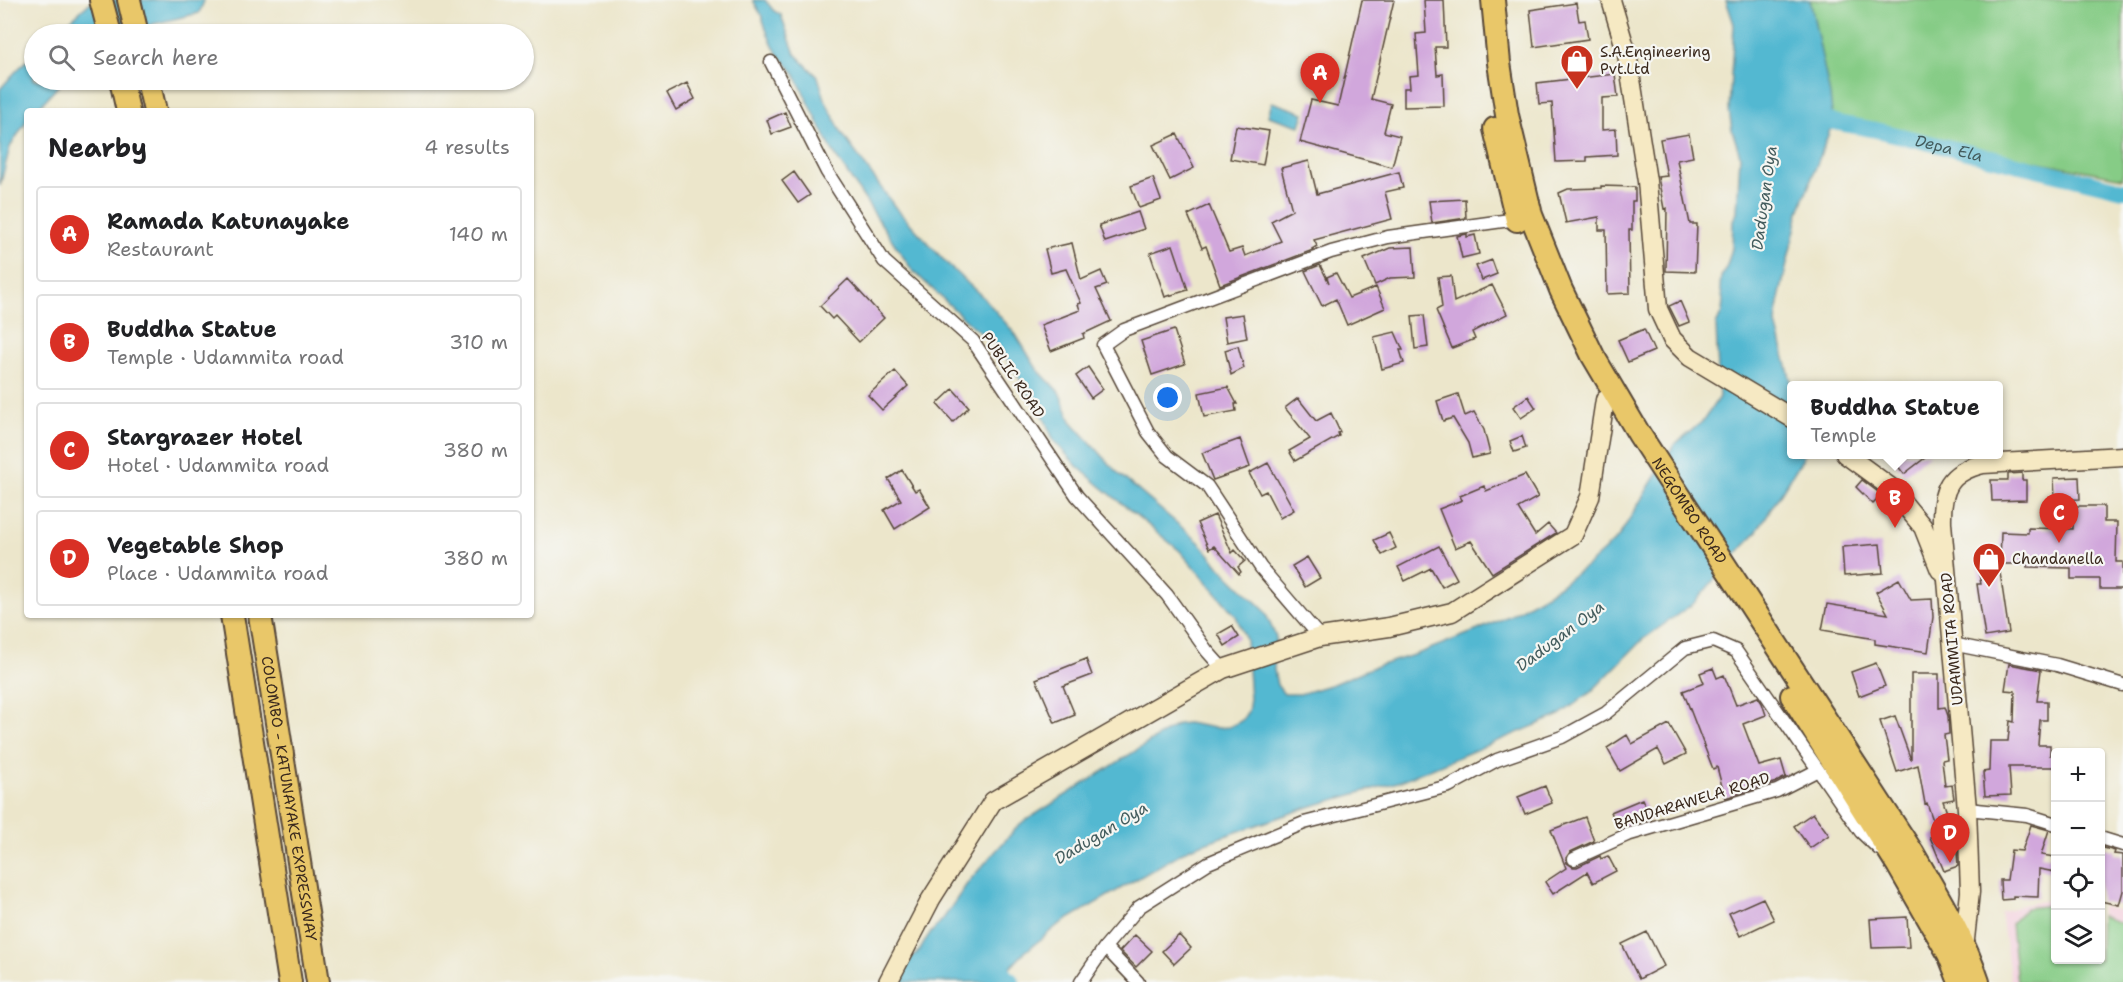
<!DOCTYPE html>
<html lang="en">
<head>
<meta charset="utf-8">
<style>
  :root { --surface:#fff; --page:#f6f6f6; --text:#202124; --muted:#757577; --line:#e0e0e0; --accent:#d93025 }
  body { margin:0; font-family:"Shantell Sans",sans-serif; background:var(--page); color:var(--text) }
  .controls { position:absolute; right:18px; bottom:18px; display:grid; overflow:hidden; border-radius:6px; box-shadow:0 2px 4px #0004 }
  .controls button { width:54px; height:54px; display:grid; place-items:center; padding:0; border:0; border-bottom:2px solid var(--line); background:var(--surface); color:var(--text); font:30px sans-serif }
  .you { position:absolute; left:1168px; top:398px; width:21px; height:21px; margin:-15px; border:4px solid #fff; border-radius:50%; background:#1a73e8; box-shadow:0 0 0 9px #1a73e833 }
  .badge { display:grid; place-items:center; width:39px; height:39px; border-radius:50%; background:var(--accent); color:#fff; font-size:20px; font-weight:700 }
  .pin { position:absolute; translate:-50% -50px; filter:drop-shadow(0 2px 3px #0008) }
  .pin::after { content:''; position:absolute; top:32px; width:21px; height:18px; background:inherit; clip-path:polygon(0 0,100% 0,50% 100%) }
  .popup { position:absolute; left:1787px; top:381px; width:216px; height:78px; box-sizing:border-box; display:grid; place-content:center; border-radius:6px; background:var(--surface); filter:drop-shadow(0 2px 4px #0005); font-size:20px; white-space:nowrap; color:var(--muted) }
  .popup b { font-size:22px; color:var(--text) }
  .popup::after { content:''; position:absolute; left:50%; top:100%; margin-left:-12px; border:12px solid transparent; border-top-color:var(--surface) }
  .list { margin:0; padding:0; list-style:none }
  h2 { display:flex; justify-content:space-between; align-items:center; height:78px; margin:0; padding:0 24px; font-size:26px }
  h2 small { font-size:20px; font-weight:400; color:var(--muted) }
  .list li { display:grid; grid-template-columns:39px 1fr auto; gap:18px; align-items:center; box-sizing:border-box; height:96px; margin:0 12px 12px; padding:0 12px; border:2px solid var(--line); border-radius:6px }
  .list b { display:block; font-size:22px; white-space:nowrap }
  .list p { margin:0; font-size:20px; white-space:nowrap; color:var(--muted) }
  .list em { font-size:20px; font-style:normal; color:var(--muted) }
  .icon { flex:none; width:33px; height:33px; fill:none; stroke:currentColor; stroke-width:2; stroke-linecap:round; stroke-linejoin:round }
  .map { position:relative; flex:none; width:2123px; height:982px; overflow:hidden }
  .search { position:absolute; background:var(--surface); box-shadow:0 2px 4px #0004; left:24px; top:24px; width:510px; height:66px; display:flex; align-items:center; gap:15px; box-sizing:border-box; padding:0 21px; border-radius:33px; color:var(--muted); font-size:22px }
  .panel { position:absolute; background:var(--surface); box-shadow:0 2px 4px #0004; left:24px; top:108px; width:510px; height:510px; border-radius:6px }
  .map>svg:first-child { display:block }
  .built { fill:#f4cfde }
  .green { fill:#86cc86; stroke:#607b52; stroke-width:1.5 }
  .water { fill:#53b8d1; stroke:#477178; stroke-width:1.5 }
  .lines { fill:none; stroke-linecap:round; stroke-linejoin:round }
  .canal { stroke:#53b8d1; stroke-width:16 }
  .building { fill:#d1a7dc }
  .street-casing { stroke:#564638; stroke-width:15 }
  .secondary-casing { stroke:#564638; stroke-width:21 }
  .highway-casing { stroke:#564638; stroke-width:26 }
  .street { stroke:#fff; stroke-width:12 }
  .secondary { stroke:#f6e9c3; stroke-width:18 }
  .highway { stroke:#e9c769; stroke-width:22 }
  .labels { text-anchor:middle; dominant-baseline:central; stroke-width:4.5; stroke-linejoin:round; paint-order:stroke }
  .poi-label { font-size:15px; fill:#3b2a1e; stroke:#f6f6f2; text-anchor:start }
  .street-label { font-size:15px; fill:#3b2a1e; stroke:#f6f6f2 }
  .water-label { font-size:16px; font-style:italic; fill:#435c5d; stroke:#f6f6f2 }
</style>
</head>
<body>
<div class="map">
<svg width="2123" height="982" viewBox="0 0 2123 982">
  <rect width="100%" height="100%" fill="#f6f6f2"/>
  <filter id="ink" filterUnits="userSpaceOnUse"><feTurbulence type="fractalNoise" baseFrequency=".0167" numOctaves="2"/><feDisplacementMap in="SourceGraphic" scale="12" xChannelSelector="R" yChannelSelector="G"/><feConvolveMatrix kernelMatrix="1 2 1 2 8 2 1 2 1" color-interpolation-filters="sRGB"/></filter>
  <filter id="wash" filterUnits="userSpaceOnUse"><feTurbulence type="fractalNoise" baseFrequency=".008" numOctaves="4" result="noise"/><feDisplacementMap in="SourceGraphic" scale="24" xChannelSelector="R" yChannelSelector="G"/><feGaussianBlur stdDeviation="1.35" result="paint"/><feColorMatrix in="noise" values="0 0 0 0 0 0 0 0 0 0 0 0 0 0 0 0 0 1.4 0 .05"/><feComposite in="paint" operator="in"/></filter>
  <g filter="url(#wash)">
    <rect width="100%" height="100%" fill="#ece6cb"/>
    <!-- built -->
    <path class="built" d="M 2055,899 L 2056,960 L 2100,960 L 2101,907 L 2123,911 L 2123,982 L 2011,982 L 2001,913 L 2022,905 Z"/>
    <!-- green -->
    <path class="green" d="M 1810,0 L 2123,0 L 2123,178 L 1833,122 Z
      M 2045,906 L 2055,907 L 2056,960 L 2100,960 L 2101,916 L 2123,924 L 2123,982 L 2017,982 L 2011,924 L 2026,908 Z"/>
    <!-- water -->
    <path class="water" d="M 93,0 L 204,0 L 204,1 L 199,13 L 153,24 L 135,34 L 55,34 Z
      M 753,0 L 765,0 L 774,11 L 781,15 L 795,54 L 818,77 L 826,102 L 843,135 L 895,207 L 950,267 L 985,299 L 1016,335 L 1037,369 L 1059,392 L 1071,421 L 1119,474 L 1199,542 L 1221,568 L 1264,610 L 1276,637 L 1274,670 L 1277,685 L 1284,694 L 1300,694 L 1333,684 L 1371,668 L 1417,654 L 1478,630 L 1511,615 L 1553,590 L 1589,564 L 1618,538 L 1674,445 L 1703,421 L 1719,397 L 1716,325 L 1722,312 L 1723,300 L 1720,287 L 1721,277 L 1727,266 L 1732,248 L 1733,220 L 1737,212 L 1740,155 L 1732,130 L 1729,110 L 1734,24 L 1726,0 L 1810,0 L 1830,95 L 1833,122 L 1799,212 L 1778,303 L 1776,324 L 1792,385 L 1792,454 L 1805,455 L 1757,531 L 1694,603 L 1642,640 L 1591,692 L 1558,716 L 1398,782 L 1312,806 L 1190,848 L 1058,925 L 1025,952 L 997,982 L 898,982 L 911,959 L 920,950 L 928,936 L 943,919 L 969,881 L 1020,824 L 1178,724 L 1187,723 L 1215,728 L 1229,727 L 1241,721 L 1248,712 L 1250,699 L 1246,640 L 1236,616 L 1180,551 L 1099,485 L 1078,467 L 1054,441 L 1042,413 L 999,347 L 973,327 L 912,270 L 833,152 L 793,71 L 777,53 L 768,35 L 762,17 Z
      M 34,54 L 34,80 L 64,80 L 35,111 L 27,111 L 27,120 L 10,147 L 0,186 L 0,89 L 17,70 Z
      M 1272,102 L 1304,113 L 1300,126 L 1268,116 Z"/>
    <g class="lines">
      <!-- canal -->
      <g class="canal">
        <path id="s1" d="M 1812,115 L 1833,122 L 1876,130 L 2123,190"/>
        <path d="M 990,959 L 1012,982"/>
      </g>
    </g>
    <g id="blocks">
      <!-- building -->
      <path class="building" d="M 1362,0 L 1394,0 L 1371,99 L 1391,104 L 1384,132 L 1400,136 L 1392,167 L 1300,142 L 1311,100 L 1338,106 Z
        M 1424,0 L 1444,0 L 1446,47 L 1435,47 L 1437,75 L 1443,74 L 1444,106 L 1404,107 L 1404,88 L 1410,88 L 1409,76 L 1419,75 L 1416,34 L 1426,33 Z
        M 1576,3 L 1579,21 L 1585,20 L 1588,39 L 1534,47 L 1530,10 Z
        M 1615,74 L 1618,97 L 1602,98 L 1602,130 L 1616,129 L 1617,155 L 1587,157 L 1587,161 L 1556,162 L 1552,103 L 1539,104 L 1537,83 Z
        M 687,83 L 695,99 L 676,110 L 667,93 Z
        M 785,112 L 791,127 L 772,134 L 767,120 Z
        M 1236,126 L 1269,131 L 1263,165 L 1230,159 Z
        M 1177,134 L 1194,168 L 1170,180 L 1153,145 Z
        M 1689,134 L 1693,157 L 1677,160 L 1690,224 L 1697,224 L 1695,272 L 1666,271 L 1667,208 L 1664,209 L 1658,177 L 1667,176 L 1660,139 Z
        M 1309,161 L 1317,194 L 1399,172 L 1403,188 L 1385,192 L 1392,219 L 1314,240 L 1317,246 L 1312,249 L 1313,250 L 1220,285 L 1206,246 L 1202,248 L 1188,215 L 1209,205 L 1229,252 L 1242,248 L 1245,256 L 1281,241 L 1271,221 L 1292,210 L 1281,168 Z
        M 794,172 L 810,195 L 798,203 L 782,181 Z
        M 1153,178 L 1161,200 L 1139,208 L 1131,186 Z
        M 1601,186 L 1635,187 L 1635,201 L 1632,201 L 1632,230 L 1629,230 L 1630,293 L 1607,294 L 1606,230 L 1599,230 L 1599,217 L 1566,223 L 1559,193 L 1568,189 L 1601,188 Z
        M 1465,199 L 1466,218 L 1432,223 L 1429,201 Z
        M 1138,212 L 1144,229 L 1105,242 L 1099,225 Z
        M 1467,234 L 1467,237 L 1475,235 L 1479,254 L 1462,258 L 1457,236 Z
        M 1072,243 L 1081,280 L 1101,271 L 1107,285 L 1096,289 L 1111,321 L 1083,334 L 1084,338 L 1051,351 L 1041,325 L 1080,310 L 1078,304 L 1081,303 L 1066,269 L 1051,273 L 1045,249 Z
        M 1173,245 L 1188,290 L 1165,297 L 1150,253 Z
        M 1413,247 L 1415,277 L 1390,278 L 1375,285 L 1364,259 L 1390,248 Z
        M 1492,260 L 1497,274 L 1482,280 L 1476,266 Z
        M 1320,265 L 1329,283 L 1327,277 L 1336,273 L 1349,298 L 1376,287 L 1385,308 L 1347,325 L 1336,299 L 1322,306 L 1305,271 Z
        M 1451,276 L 1454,302 L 1492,285 L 1507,314 L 1472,332 L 1475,339 L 1452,348 L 1436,310 L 1442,307 L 1438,277 Z
        M 848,279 L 884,318 L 859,342 L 835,316 L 832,319 L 820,306 Z
        M 1680,301 L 1689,322 L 1679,326 L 1669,306 Z
        M 1243,314 L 1247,338 L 1227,342 L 1223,317 Z
        M 1424,315 L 1428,347 L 1415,349 L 1412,316 Z
        M 1644,329 L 1654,351 L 1628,362 L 1618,340 Z
        M 1174,330 L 1185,364 L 1152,375 L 1141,341 Z
        M 1395,332 L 1403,350 L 1400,350 L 1404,363 L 1382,369 L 1374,337 Z
        M 1238,346 L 1244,368 L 1231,375 L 1225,350 Z
        M 1088,367 L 1103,389 L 1091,398 L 1076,376 Z
        M 895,371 L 908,386 L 882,410 L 868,395 Z
        M 1228,387 L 1237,404 L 1235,404 L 1236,411 L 1204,417 L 1199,393 Z
        M 953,389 L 969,407 L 953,422 L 937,404 Z
        M 1458,394 L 1465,416 L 1474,412 L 1484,430 L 1490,454 L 1472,458 L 1468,443 L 1453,418 L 1443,421 L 1437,401 Z
        M 1528,396 L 1536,408 L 1521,418 L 1513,407 Z
        M 1298,398 L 1316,421 L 1331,413 L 1340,432 L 1338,433 L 1339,436 L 1295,461 L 1289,451 L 1310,439 L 1285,408 Z
        M 1522,436 L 1526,448 L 1514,452 L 1510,441 Z
        M 1240,439 L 1250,467 L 1213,480 L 1202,453 Z
        M 1901,454 L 1930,454 L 1904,474 L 1893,460 Z
        M 1268,463 L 1294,510 L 1280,518 L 1266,491 L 1260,494 L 1249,473 Z
        M 902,470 L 915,491 L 919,489 L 930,507 L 895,529 L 884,510 L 901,500 L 888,479 Z
        M 2022,473 L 2022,480 L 2026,480 L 2026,500 L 1992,501 L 1991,480 L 2008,480 L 2008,474 Z
        M 1525,475 L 1538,497 L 1518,508 L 1535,535 L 1548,524 L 1556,533 L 1492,573 L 1471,541 L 1455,548 L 1439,509 L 1462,500 L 1460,496 L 1484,486 L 1486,491 Z
        M 2079,477 L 2080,499 L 2055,500 L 2054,478 Z
        M 1862,480 L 1882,495 L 1873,504 L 1856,487 Z
        M 2073,506 L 2104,506 L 2104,522 L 2117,522 L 2116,562 L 2123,562 L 2123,589 L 2100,589 L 2100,579 L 2071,579 L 2071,568 L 2027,567 L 2027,564 L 2000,564 L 2001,532 L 2028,533 L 2028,528 L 2073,529 Z
        M 1215,515 L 1232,553 L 1235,550 L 1245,561 L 1238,567 L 1241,572 L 1239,574 L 1214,546 L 1209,549 L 1197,523 Z
        M 1389,533 L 1396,548 L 1382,555 L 1374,540 Z
        M 1880,544 L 1883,573 L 1844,576 L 1842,547 Z
        M 1439,546 L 1457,579 L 1442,587 L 1431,568 L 1405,581 L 1398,567 Z
        M 1307,557 L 1320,578 L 1305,587 L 1292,566 Z
        M 1998,559 L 2009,633 L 1985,637 L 1977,584 L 1981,584 L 1977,563 Z
        M 1899,579 L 1911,600 L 1932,599 L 1933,617 L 1928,652 L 1875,644 L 1875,639 L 1822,630 L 1827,604 L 1888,614 L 1876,592 Z
        M 1232,626 L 1239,637 L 1225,646 L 1218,634 Z
        M 1086,659 L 1092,675 L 1063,686 L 1075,715 L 1055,723 L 1036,679 Z
        M 1876,663 L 1885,686 L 1859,696 L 1851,672 Z
        M 2009,664 L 2041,670 L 2037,701 L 2047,701 L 2047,720 L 2040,720 L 2038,745 L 2050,745 L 2050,755 L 2055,755 L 2055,767 L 2009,767 L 2011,795 L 1985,796 L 1983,772 L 1989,771 L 1990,741 L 2008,741 L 2010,721 L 2014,722 L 2015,691 L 2005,690 Z
        M 1713,668 L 1717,678 L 1724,675 L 1736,705 L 1758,697 L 1762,703 L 1766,715 L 1743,724 L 1759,766 L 1781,760 L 1786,777 L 1774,783 L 1725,798 L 1717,767 L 1713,769 L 1683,691 L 1704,683 L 1700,673 Z
        M 1911,674 L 1939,674 L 1939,708 L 1945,707 L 1948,716 L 1949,734 L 1944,735 L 1947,759 L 1942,760 L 1945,786 L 1952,785 L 1954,799 L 1943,801 L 1951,824 L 1936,829 L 1927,803 L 1925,804 L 1918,765 L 1897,772 L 1880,721 L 1895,716 L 1911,760 Z
        M 1669,724 L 1686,754 L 1666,764 L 1658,749 L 1620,771 L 1607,748 L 1627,735 L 1632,744 Z
        M 1545,786 L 1552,803 L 1525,814 L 1518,797 Z
        M 1642,799 L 1651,819 L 1619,830 L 1611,812 Z
        M 1813,813 L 1829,835 L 1810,848 L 1794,826 Z
        M 1585,817 L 1594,841 L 1570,852 L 1566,858 L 1567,863 L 1573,867 L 1577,867 L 1600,856 L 1601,859 L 1608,856 L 1616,871 L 1593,883 L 1587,872 L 1553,894 L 1545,882 L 1566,868 L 1551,830 Z
        M 2031,825 L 2049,830 L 2041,855 L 2055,857 L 2055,872 L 2039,869 L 2038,897 L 2013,896 L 2013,899 L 2001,900 L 2000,880 L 2007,880 L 2011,850 L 2022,851 Z
        M 1947,830 L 1957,852 L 1958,866 L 1944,871 L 1930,837 Z
        M 2100,847 L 2115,851 L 2114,854 L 2123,855 L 2123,891 L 2119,905 L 2100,901 Z
        M 1763,898 L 1774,920 L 1740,936 L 1729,913 Z
        M 1907,917 L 1909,947 L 1872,948 L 1870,919 Z
        M 1647,932 L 1664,966 L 1639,979 L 1622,944 Z
        M 1135,935 L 1152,951 L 1136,967 L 1120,951 Z
        M 1179,935 L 1191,948 L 1174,964 L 1162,951 Z"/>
    </g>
  </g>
  <g filter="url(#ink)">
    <use href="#blocks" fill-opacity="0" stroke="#564638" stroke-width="1.5"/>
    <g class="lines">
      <defs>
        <path id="street" d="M 771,62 L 827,172 L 884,261 L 973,341 L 1077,496 L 1167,595 L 1207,651 L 1223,669
          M 1320,637 L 1261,568 L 1207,486 L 1167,456 L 1148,432 L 1103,345 L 1124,330 L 1331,252 L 1388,237 L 1517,219
          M 1952,644 L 2057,665 L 2123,685
          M 1967,809 L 2027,815 L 2056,824
          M 2100,838 L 2123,845
          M 1574,859 L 1627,835 L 1777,791 L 1818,770
          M 1105,947 L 1138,982
          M 1081,982 L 1105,947 L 1139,907 L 1208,863 L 1304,823 L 1449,786 L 1497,760 L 1562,737 L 1606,713 L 1685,648 L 1713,641 L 1736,651 L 1861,832 L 1879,849"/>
        <path id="secondary" d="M 1611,0 L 1627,54 L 1647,181 L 1658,309 L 1672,339 L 1690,357 L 1792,418
          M 1845,454 L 1890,487 L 1923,527 L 1940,570
          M 1964,949 L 1970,892 L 1967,809 L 1942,523 C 1941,489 1949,472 1983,464 L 2123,456
          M 888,982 L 931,899 L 993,801 L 1223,669 L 1320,637 L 1389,627 L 1452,612 L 1573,535 L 1590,497 L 1605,400"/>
        <g id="highway">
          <path d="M 101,0 L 110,34"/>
          <path d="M 129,0 L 137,34"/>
          <path id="s2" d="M 1493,0 L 1499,63 L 1507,115 L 1531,215 L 1561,290 L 1593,356 L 1639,434 L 1912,852 C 1936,894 1963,936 1978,982"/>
          <path d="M 121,80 L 128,111"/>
          <path d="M 148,80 L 155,111"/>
          <path d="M 1495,129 L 1517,220"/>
          <path d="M 232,615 L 290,982"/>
          <path id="s3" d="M 260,615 L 318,982"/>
          <path d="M 1792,696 L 1898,865 L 1949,954 L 1960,982"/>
        </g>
      </defs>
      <!-- street casing -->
      <use href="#street" class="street-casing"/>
      <!-- secondary casing -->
      <use href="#secondary" class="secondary-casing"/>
      <!-- highway casing -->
      <use href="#highway" class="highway-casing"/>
      <!-- street -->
      <use href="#street" class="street"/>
      <!-- secondary -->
      <use href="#secondary" class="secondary"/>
      <!-- highway -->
      <use href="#highway" class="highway"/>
    </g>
  </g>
  <!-- icons -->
  <defs>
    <symbol id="shop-pin" viewBox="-11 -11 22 30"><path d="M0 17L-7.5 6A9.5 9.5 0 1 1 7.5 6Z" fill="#c8321e" stroke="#f6f6f2"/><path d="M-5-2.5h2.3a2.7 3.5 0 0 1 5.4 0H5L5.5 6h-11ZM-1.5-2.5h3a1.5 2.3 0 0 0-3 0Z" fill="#fff"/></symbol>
  </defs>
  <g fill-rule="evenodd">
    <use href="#shop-pin" x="1558" y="42" width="38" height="52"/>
    <use href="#shop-pin" x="1970" y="540" width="38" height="52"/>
  </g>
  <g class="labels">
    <!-- poi labels -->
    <g class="poi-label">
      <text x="1600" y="52">S.A.Engineering<tspan x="1600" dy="17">Pvt.Ltd</tspan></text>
      <text x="2012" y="559">Chandanella</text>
    </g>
    <!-- street labels -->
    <g class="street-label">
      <text transform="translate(1013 375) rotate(56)">PUBLIC ROAD</text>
      <text stroke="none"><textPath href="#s2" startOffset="555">NEGOMBO ROAD</textPath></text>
      <text transform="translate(1952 639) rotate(-95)">UDAMMITA ROAD</text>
      <text stroke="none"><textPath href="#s3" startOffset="186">COLOMBO - KATUNAYAKE EXPRESSWAY</textPath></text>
      <text transform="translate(1692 801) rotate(-17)">BANDARAWELA ROAD</text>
    </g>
    <!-- water labels -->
    <g class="water-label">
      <text stroke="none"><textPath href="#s1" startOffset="141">Depa Ela</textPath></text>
      <text transform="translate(1764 198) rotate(-82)">Dadugan Oya</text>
      <text transform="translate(1560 636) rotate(-37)">Dadugan Oya</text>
      <text transform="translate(1101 833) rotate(-31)">Dadugan Oya</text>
    </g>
  </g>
</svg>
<div class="controls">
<button>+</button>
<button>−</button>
<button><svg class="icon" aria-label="locate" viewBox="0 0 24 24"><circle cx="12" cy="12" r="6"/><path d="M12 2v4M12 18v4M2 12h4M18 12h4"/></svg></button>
<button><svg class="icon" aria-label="layers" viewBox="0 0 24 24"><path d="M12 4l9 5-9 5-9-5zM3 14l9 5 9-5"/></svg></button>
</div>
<div class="you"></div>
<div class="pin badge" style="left:1320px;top:103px">A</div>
<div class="pin badge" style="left:1895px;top:528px">B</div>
<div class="popup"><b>Buddha Statue</b>Temple</div>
<div class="pin badge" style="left:2059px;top:543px">C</div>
<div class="pin badge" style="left:1950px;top:863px">D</div>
<div class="search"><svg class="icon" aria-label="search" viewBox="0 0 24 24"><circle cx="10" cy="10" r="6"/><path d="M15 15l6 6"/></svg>Search here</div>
<section class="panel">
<h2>Nearby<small>4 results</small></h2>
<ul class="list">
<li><span class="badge">A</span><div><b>Ramada Katunayake</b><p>Restaurant</p></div><em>140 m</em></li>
<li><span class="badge">B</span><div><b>Buddha Statue</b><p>Temple · Udammita road</p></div><em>310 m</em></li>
<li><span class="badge">C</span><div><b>Stargrazer Hotel</b><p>Hotel · Udammita road</p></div><em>380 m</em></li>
<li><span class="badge">D</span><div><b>Vegetable Shop</b><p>Place · Udammita road</p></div><em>380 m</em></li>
</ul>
</section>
</div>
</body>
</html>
